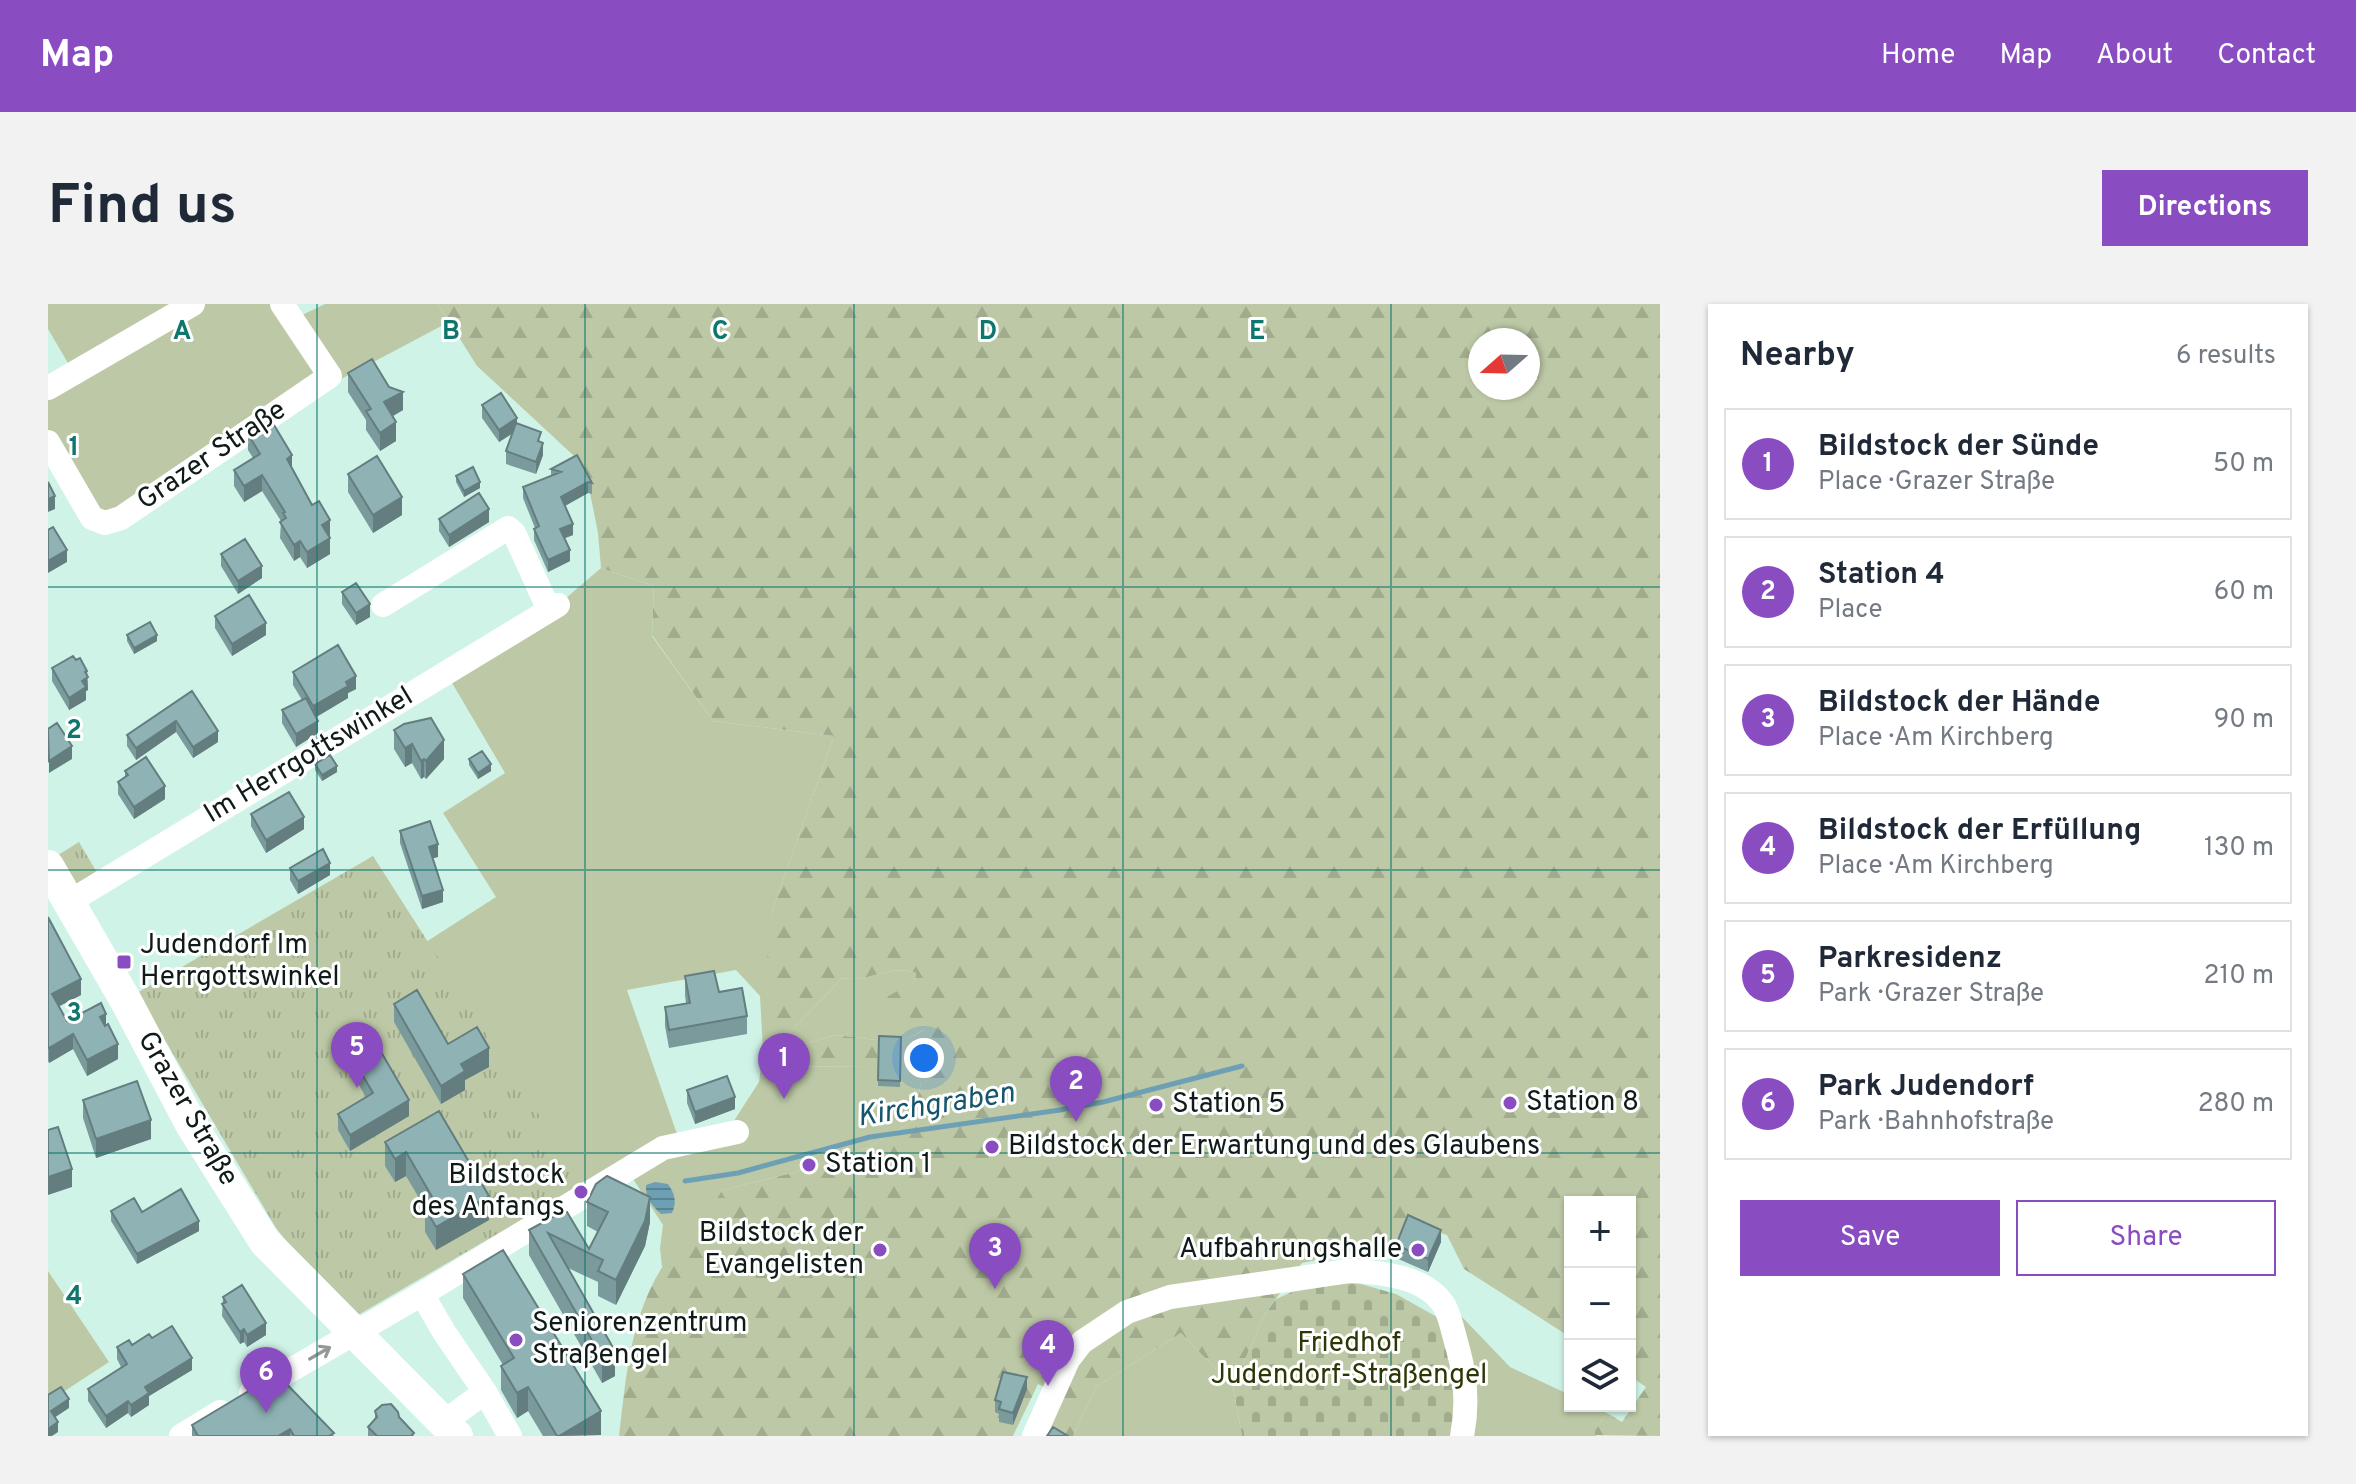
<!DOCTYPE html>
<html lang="en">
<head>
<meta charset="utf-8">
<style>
  :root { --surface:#fff; --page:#f2f2f3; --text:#1f2937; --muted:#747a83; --line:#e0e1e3; --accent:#8a4cc1 }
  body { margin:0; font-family:Overpass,sans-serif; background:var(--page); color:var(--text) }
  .controls { position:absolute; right:24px; bottom:24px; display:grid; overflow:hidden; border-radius:0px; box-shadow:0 2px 6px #0004 }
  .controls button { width:72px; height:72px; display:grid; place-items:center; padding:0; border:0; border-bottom:2px solid var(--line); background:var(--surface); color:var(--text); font:40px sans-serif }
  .compass { position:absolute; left:1420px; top:24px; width:72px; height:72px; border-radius:50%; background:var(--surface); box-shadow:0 2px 6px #0004; rotate:250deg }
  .you { position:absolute; left:876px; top:754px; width:28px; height:28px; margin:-20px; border:6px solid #fff; border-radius:50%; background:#1a73e8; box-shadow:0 0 0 12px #1a73e833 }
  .badge { display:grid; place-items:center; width:52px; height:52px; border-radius:50%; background:var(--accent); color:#fff; font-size:26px; font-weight:700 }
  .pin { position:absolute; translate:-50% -66px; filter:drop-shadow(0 2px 4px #0008) }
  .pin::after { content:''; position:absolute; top:42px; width:28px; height:24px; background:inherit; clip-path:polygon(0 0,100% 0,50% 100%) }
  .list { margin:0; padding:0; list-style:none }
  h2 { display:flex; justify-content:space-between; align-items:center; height:104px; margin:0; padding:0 32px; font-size:34px }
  h2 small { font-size:26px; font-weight:400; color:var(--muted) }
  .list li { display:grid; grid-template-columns:52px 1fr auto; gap:24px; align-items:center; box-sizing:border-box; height:112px; margin:0 16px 16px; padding:0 16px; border:2px solid var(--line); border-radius:0px }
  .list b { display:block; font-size:30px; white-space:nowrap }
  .list p { margin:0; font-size:26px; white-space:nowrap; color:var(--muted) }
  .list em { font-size:26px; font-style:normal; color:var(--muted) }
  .actions { display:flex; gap:16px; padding:24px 32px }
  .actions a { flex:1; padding:18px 0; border:2px solid var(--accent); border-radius:0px; text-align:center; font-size:28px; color:var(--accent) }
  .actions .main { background:var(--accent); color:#fff }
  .icon { flex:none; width:44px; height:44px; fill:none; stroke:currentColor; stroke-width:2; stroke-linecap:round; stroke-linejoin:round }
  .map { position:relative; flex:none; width:1612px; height:1132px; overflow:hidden; border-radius:0px }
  header { display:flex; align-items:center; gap:48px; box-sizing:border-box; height:112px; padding:0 40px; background:var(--accent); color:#fff }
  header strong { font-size:38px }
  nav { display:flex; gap:44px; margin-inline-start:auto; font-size:28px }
  .intro { display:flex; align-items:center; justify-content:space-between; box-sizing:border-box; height:192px; padding:0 48px }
  h1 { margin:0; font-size:56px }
  .button { padding:20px 36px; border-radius:0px; background:var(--accent); color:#fff; font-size:28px; font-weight:700 }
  main { display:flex; gap:48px; padding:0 48px }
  aside { flex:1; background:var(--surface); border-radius:0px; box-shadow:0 2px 6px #0004 }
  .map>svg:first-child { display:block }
  .green { fill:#bdc9a6; fill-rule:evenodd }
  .forest { fill:url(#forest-firs); fill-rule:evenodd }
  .cemetery { fill:url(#cemetery-stones) }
  .park { fill:url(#park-tufts) }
  .water { fill:url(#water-rules) }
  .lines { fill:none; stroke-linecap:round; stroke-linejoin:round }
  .stream { stroke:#6ea0b5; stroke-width:5 }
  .minor { stroke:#fff; stroke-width:24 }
  .major { stroke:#fff; stroke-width:32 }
  .wall { fill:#7b9a9c }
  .shaded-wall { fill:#647d7f }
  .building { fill:#8fb3b5; stroke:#647d7f; stroke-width:2 }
  .oneway { stroke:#939897 }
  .grid { fill:none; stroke:#0f766e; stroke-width:2; stroke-opacity:0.55 }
  .poi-dot { fill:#8a4cc1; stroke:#fff; stroke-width:3 }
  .labels { text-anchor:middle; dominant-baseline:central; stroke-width:6; stroke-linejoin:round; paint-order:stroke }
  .street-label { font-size:28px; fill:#0f1b18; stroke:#fff }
  .poi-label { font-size:28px; fill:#0f1b18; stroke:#fff; text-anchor:start }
  .park-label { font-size:28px; fill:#2b3704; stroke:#fff }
  .water-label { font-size:30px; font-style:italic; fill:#15566d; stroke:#fff }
  .grid-label { font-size:26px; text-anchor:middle; font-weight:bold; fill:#0f766e; stroke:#fff; stroke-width:6; stroke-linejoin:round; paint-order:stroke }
</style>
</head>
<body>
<header>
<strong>Map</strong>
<nav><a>Home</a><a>Map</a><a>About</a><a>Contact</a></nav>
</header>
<div class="intro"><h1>Find us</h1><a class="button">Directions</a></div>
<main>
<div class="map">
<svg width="1612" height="1132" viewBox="0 0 1612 1132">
  <defs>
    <pattern id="forest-firs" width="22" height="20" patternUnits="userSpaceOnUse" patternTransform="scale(2)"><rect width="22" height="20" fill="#bdc9a6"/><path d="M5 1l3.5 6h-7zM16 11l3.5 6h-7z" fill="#a1ac8e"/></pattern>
    <pattern id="cemetery-stones" width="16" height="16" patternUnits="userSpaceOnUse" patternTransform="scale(2)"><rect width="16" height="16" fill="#bdc9a6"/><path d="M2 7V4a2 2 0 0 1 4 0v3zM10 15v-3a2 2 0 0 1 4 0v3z" fill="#a1ac8e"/></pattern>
    <pattern id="park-tufts" width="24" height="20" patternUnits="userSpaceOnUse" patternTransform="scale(2)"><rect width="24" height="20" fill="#bdc9a6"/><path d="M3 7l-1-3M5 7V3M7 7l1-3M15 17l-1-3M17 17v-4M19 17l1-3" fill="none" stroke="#a1ac8e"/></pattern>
    <pattern id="water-rules" width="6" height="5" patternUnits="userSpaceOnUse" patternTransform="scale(2)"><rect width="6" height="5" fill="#6ea0b5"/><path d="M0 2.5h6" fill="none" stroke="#598292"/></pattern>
  </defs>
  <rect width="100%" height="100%" fill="#d0f3e8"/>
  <!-- green -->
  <path class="green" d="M 0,0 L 244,0 L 252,12 L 277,0 L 390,0 L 401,18 L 212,118 L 57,214 L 0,129 L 0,88 L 27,71 L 0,25 Z
    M 553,264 L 606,282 L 604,332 L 665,417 L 786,432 L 723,610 L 734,737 L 794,674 C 821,680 840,659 868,669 L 867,677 L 854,686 L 836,712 L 862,712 L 877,725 L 859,735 L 828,736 L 788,731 L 750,742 L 736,763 L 820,762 L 873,778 L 865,817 L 821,843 L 744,869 L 674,886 L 666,900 L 614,963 L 612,944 L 615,921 L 576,861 L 538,886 L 378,638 L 448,593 L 395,509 L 457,469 L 400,372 L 510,301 ZM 688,666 L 712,692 L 715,747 L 711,778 L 682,823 L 629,830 L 579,686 Z
    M 0,967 L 61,1058 L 0,1098 Z
    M 1395,1000 L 1415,1014 L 1462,1063 L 1522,1091 L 1522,1102 L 1545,1102 L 1559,1109 L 1547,1125 L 1548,1132 L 1414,1132 Z
    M 1133,1029 L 1185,1083 L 1194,1132 L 1025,1132 L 1048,1083 Z"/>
  <!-- forest -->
  <path class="forest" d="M 390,0 L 1612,0 L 1612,1132 L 1547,1131 L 1547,1125 L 1559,1109 L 1574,1118 L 1598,1083 L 1582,1072 L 1582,898 L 1522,898 L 1522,1033 L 1416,965 L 1399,931 L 1359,918 L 1338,953 L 1307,948 L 1254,959 L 1217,1010 L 1185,1083 L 1133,1029 L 1048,1083 L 1025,1132 L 997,1132 L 1015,1092 L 990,1080 L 965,1132 L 571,1132 C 578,1073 582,1016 613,965 C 631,936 658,915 674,886 L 744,869 L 821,843 L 865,817 L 873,779 L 855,785 L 826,786 L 819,762 L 734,763 L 750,742 L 788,731 L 828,736 L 859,735 L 876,726 L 862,713 L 836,712 L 830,704 L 837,694 L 867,677 L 868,669 C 840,659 821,680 794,674 L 734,737 L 726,722 L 719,659 L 723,610 L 786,432 L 665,417 L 604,331 L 606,282 L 553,264 L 550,229 L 539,174 L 526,152 L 429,62 ZM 1432,36 L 1480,36 L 1480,84 L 1432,84 Z"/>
  <!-- cemetery -->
  <path class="cemetery" d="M 1306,978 L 1348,990 L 1389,1013 L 1414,1062 L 1414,1132 L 1194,1132 L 1185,1083 L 1217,1010 L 1228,995 L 1244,988 Z"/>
  <!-- park -->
  <path class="park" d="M 31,538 L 51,572 L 29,584 L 10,551 Z
    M 325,552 L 535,880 L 310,1011 L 263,968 L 228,924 L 89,689 Z"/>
  <!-- water -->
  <path class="water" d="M 607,878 L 620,880 C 627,890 629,898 624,909 L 613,910 C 604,902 597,893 598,881 Z"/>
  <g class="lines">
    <!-- stream -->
    <path class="stream" d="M 637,877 L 690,869 L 822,833 L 1012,806 L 1055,798 L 1194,762"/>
    <!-- minor -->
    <path class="minor" d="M 0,84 L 145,0
      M 0,138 L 44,214 L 57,219 L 73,214 L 282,72 L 234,0
      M 335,301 L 460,224 L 466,229 L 501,306
      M 21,598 L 510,301
      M 374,990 L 396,1028 L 437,1088 L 396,1118
      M 437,1088 L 462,1132
      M 203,1089 L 374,990 L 615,844 L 689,828
      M 133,1132 L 172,1108
      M 986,1132 L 1020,1056 L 1034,1038 L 1079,1008 L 1122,993 L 1301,967 C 1332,968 1379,972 1397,1003 C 1403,1015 1406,1032 1410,1045 C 1418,1074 1420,1102 1414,1132"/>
    <!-- major -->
    <path class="major" d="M 0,562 L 78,697 L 144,822 L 217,938 L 409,1132"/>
  </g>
  <!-- wall -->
  <path class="wall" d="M 300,69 L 355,106 L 345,112 L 348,137 L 332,147 L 318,126 L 318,116 L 300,88 Z
    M 434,101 L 469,120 L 493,138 L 495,151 L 488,170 L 458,160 L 458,147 L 464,130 L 451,138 L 434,114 Z
    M 200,130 L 244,165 L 282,232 L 281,233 L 282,250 L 259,264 L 252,253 L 246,257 L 232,234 L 233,217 L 214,187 L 196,198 L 186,182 L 186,166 L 205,154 L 200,146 Z
    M 503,165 L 544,179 L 544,190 L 540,189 L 517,202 L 525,231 L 517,234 L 522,257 L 500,268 L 486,236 L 486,225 L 487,224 L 475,194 L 475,183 L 503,172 Z
    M 300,170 L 354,211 L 325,229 L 300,188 Z
    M 408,172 L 432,184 L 416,193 L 408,178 Z
    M 391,215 L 441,218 L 401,243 L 391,227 Z
    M 173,250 L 214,274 L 190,290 L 173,262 Z
    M 294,288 L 322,313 L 308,321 L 294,300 Z
    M 167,312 L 218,331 L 184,352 L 167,324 Z
    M 79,331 L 109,337 L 86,350 L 79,337 Z
    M 28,356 L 39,367 L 40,386 L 38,387 L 38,396 L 21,406 L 4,377 L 4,364 Z
    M 245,368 L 308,385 L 300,389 L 300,394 L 268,413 L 270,429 L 248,443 L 234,419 L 234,406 L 254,396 L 245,381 Z
    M 144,387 L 170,438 L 145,454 L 128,428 L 88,456 L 79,442 L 79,431 Z
    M 346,426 L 396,455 L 378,475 L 376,473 L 373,475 L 364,459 L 357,463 L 346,445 Z
    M 421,455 L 443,467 L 430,475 L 421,461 Z
    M 267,460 L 289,468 L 274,477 L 267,466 Z
    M 77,467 L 117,495 L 86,515 L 70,490 L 70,478 L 77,473 Z
    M 203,510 L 256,525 L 218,549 L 203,522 Z
    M 352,527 L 390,553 L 385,554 L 395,598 L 374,605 L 352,539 Z
    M 242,564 L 282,571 L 250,590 L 242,576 Z
    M 0,613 L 33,691 L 11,702 L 19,717 L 58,721 L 70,755 L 39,772 L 25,745 L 1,759 L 0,757 Z
    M 637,672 L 699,712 L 699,730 L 621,744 L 617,722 L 617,703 L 638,699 L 637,691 Z
    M 346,700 L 400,740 L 441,763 L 417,776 L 417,786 L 393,800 L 346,718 Z
    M 831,732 L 853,733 L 852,783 L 830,782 Z
    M 305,755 L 361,812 L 302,847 L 290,826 L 290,810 L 318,793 L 305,771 Z
    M 639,786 L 687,805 L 647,820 L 639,799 Z
    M 35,796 L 103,835 L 48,854 L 35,814 Z
    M 391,807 L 441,916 L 388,946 L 377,928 L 377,904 L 358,872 L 347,878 L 337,862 L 337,838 Z
    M 539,898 L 602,918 L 597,942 L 568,1001 L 550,992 L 550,978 L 520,964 L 567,1072 L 554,1079 L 481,951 L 481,926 L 519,908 L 541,945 L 550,928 L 539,922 Z
    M 63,907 L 94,908 L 151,927 L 89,960 L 63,917 Z
    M 1393,938 L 1380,968 L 1348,954 L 1348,941 Z
    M 415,970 L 553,1131 L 495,1132 L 480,1107 L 469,1114 L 453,1086 L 453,1062 L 455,1061 L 415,994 Z
    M 175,993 L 218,1031 L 199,1043 L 196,1038 L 192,1040 L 174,1012 Z
    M 104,1034 L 144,1066 L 101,1092 L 101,1101 L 83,1113 L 80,1109 L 58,1124 L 40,1097 L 40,1085 L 73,1063 L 69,1055 L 69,1043 L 84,1041 Z
    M 229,1070 L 286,1132 L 144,1132 L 144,1121 Z
    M 979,1085 L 965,1121 L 951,1118 L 951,1110 L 947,1108 L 947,1096 Z
    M 327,1107 L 351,1113 L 366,1132 L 320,1132 L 320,1123 L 327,1115 Z"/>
  <!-- shaded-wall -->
  <path class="shaded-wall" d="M 355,88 L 355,106 L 336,117 L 336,98 Z
    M 469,114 L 469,126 L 451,138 L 451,126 Z
    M 348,118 L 348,137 L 332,147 L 332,129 Z
    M 495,139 L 495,151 L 488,170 L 488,158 Z
    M 244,151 L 244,167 L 239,155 Z
    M 214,171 L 214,187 L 196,198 L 196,182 Z
    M 432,178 L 432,184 L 416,193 L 416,187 Z
    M 540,178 L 540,189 L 513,204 L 513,193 Z
    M 7,192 L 7,205 L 0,208 L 0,195 Z
    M 354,193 L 354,211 L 325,229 L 325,211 Z
    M 441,205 L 441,218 L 401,243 L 401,231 Z
    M 282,216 L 282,232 L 274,237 L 274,221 Z
    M 525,220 L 525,231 L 512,236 L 512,225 Z
    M 282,234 L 282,250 L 259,264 L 259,248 Z
    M 252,237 L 252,253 L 246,257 L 246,241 Z
    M 19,246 L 19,258 L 0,269 L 0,257 Z
    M 522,246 L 522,257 L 500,268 L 500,256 Z
    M 214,262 L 214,274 L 190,290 L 190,277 Z
    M 322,300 L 322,313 L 308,321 L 308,309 Z
    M 218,319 L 218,331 L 184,352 L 184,340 Z
    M 109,331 L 109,337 L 86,350 L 86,344 Z
    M 39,367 L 40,386 L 38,387 L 38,396 L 21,406 L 21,394 L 34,377 L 37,368 Z
    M 308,372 L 308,385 L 300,389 L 300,394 L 265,415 L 265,402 Z
    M 128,417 L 128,428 L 88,456 L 88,444 Z
    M 270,417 L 270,429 L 248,443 L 248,430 Z
    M 170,427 L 170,438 L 145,454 L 145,443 Z
    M 396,436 L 396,455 L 378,475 L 378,457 Z
    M 364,440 L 364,459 L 357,463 L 357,444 Z
    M 24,442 L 24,455 L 1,469 L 1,457 Z
    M 376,455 L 376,473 L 373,475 L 373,457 Z
    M 443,460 L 443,467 L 430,475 L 430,469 Z
    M 289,462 L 289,468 L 274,477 L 274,471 Z
    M 117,482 L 117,495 L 86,515 L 86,503 Z
    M 256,513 L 256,525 L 218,549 L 218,536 Z
    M 390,540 L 390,553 L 381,555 L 381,543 Z
    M 282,559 L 282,571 L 250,590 L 250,577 Z
    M 395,586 L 395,598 L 374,605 L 374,592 Z
    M 33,675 L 33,691 L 4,706 L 4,690 Z
    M 58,710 L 58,725 L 52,713 Z
    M 25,730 L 25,745 L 1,759 L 1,744 Z
    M 70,740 L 70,755 L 39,772 L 39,756 Z
    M 441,744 L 441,763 L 417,776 L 417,786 L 393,800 L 393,782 L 413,760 Z
    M 687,793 L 687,805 L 647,820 L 647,808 Z
    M 361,796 L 361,812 L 302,847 L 302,831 Z
    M 103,816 L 103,835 L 48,854 L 48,835 Z
    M 358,848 L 358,872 L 347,878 L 347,855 Z
    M 24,865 L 24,883 L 0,891 L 0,873 Z
    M 441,892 L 441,916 L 388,946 L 388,923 Z
    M 602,893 L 602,918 L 597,942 L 568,1001 L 568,976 Z
    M 151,917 L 151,927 L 89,960 L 89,950 Z
    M 1393,926 L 1393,938 L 1380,968 L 1380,955 Z
    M 218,1019 L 218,1031 L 199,1043 L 199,1031 Z
    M 196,1025 L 196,1038 L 192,1040 L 192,1028 Z
    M 567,1047 L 567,1072 L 554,1079 L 554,1054 Z
    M 144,1054 L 144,1066 L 101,1092 L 101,1101 L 83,1113 L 83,1101 L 97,1083 Z
    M 979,1073 L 979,1085 L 965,1121 L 965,1109 Z
    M 480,1083 L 480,1107 L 469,1114 L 469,1089 Z
    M 21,1095 L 21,1104 L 3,1116 L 3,1107 Z
    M 80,1097 L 80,1109 L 58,1124 L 58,1112 Z
    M 553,1107 L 553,1131 L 511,1132 Z
    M 10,1118 L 10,1128 L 4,1132 L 0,1132 L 0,1125 Z
    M 242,1125 L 242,1132 L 230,1132 Z"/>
  <!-- building -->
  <path class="building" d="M 324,55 L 341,83 L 355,88 L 336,98 L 348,118 L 332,129 L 318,107 L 323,105 L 300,69 Z
    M 453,89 L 469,114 L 451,126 L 434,101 Z
    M 223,116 L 244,151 L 239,155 L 264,201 L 271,197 L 282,216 L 274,221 L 282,234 L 259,248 L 252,237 L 246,241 L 232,218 L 238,214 L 235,209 L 237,208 L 214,171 L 196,182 L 186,166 L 212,150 L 200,130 Z
    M 468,119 L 493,128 L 490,137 L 495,139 L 488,158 L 458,147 Z
    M 529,151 L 544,179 L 540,178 L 513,193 L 525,220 L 512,225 L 522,246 L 500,256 L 486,225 L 491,222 L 475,183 L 513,168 L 503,165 Z
    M 329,152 L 354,193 L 325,211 L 300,170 Z
    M 425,163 L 432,178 L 416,187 L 408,172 Z
    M 0,178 L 7,192 L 0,195 Z
    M 431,189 L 441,205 L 401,231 L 391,215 Z
    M 5,223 L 19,246 L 0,257 L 0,226 Z
    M 197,235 L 214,262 L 190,277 L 173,250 Z
    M 308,279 L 322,300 L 308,309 L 294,288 Z
    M 201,291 L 218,319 L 184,340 L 167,312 Z
    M 102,318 L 109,331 L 86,344 L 79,331 Z
    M 290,341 L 308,372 L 298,378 L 300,382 L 265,402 L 245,368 Z
    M 25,352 L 28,356 L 32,354 L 39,367 L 37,368 L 40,373 L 34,377 L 38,383 L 21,394 L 4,364 Z
    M 144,387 L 170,427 L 145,443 L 128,417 L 88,444 L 79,431 Z
    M 258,394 L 270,417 L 248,430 L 234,406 Z
    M 383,414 L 396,436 L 378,457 L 376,455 L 373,457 L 364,440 L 357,444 L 346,426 L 356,420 Z
    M 9,419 L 24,442 L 1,457 L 0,425 Z
    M 434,447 L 443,460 L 430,469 L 421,455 Z
    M 282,451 L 289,462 L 274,471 L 267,460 Z
    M 98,453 L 117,482 L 86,503 L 70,478 L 80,471 L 77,467 Z
    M 241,488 L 256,513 L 218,536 L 203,510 Z
    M 382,517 L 390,540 L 381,543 L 395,586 L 374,592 L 352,527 Z
    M 275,545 L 282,559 L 250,577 L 242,564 Z
    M 0,613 L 33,675 L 4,690 L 19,717 L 53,699 L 58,710 L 52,713 L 57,722 L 60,720 L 70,740 L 39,756 L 25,730 L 1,744 L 0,742 Z
    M 666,667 L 671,688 L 694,684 L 699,712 L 621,726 L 617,703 L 642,699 L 637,672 Z
    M 369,686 L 400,740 L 429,723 L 441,744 L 413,760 L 417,767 L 393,782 L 346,700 Z
    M 831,732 L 853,733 L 852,777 L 830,776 Z
    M 329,741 L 361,796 L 302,831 L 290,810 L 325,789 L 305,755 Z
    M 679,772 L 687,793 L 647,808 L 639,786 Z
    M 89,777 L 103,816 L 48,835 L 35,796 Z
    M 391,807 L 441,892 L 388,923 L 377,904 L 387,898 L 358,848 L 347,855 L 337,838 Z
    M 10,823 L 24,865 L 0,873 L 0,826 Z
    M 559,872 L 602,893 L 597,917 L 568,976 L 550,967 L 555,956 L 500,929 L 567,1047 L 554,1054 L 481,926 L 514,908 L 519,908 L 541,945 L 560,908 L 539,898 L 548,880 Z
    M 133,885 L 151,917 L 89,950 L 63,907 L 86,894 L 94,908 Z
    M 1360,911 L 1393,926 L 1380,955 L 1348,941 Z
    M 455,946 L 553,1107 L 511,1132 L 509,1132 L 480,1083 L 469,1089 L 453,1062 L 466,1054 L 415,970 Z
    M 194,981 L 218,1019 L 199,1031 L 196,1025 L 192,1028 L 174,1000 L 178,998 L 175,993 Z
    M 124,1022 L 144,1054 L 97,1083 L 101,1089 L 83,1101 L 80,1097 L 58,1112 L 40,1085 L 79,1060 L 69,1043 L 81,1036 L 84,1041 L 101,1030 L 104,1034 Z
    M 955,1068 L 979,1073 L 965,1109 L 951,1105 L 953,1098 L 947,1096 Z
    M 229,1070 L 286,1129 L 281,1132 L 246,1132 L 242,1125 L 230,1132 L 150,1132 L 144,1121 Z
    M 13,1083 L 21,1095 L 3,1107 L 10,1118 L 0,1125 L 0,1091 Z
    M 343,1100 L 350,1108 L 351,1113 L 366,1129 L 363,1132 L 329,1132 L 320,1123 L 329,1113 L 327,1107 L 334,1101 Z
    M 1005,1123 L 1020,1132 L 999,1132 Z"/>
  <!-- one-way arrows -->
  <defs><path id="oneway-shaft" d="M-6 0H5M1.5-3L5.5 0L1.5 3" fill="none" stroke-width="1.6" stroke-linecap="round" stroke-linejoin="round" transform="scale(2)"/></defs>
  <use class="oneway" href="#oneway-shaft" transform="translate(272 1049) rotate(-30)"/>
  <!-- grid -->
  <path class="grid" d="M 269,0 L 269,1132M 537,0 L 537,1132M 806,0 L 806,1132M 1075,0 L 1075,1132M 1343,0 L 1343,1132M 0,283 L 1612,283M 0,566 L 1612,566M 0,849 L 1612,849"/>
  <!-- markers -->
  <g class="poi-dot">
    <rect x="68" y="650" width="16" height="16" rx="4"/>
    <circle cx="1462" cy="799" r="8"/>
    <circle cx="1108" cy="801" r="8"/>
    <circle cx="944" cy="843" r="8"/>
    <circle cx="761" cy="861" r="8"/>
    <circle cx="533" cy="888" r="8"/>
    <circle cx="832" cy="946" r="8"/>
    <circle cx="1370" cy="946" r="8"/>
    <circle cx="468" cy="1036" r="8"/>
  </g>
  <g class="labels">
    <!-- street labels -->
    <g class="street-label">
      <text transform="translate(164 152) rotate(-34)">Grazer Straße</text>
      <text transform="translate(261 452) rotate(-31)">Im Herrgottswinkel</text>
      <text transform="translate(139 805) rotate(60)">Grazer Straße</text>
    </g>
    <!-- poi labels -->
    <g class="poi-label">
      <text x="92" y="642">Judendorf Im<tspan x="92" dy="32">Herrgottswinkel</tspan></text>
      <text x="1478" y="799">Station 8</text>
      <text x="1124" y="801">Station 5</text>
      <text x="960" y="843">Bildstock der Erwartung und des Glaubens</text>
      <text x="777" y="861">Station 1</text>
      <text x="517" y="872" text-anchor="end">Bildstock<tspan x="517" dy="32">des Anfangs</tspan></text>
      <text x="816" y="930" text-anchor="end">Bildstock der<tspan x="816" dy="32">Evangelisten</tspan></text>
      <text x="1354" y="946" text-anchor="end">Aufbahrungshalle</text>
      <text x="484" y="1020">Seniorenzentrum<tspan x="484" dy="32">Straßengel</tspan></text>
    </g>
    <!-- park labels -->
    <g class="park-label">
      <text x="1301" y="1040">Friedhof<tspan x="1301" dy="32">Judendorf-Straßengel</tspan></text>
    </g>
    <!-- water labels -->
    <g class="water-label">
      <text transform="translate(888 802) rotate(-9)">Kirchgraben</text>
    </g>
  </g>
  <g class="grid-label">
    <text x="134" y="35">A</text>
    <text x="403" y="35">B</text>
    <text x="672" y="35">C</text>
    <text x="940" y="35">D</text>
    <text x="1209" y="35">E</text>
    <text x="26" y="151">1</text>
    <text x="26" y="434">2</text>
    <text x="26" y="717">3</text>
    <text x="26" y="1000">4</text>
  </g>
</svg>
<div class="controls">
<button>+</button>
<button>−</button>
<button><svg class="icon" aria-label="layers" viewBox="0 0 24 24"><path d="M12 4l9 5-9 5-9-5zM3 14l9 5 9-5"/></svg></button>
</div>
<svg class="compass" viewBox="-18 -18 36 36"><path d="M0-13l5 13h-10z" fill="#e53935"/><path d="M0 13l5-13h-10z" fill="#747a83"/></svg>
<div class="you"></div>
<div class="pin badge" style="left:736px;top:795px">1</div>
<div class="pin badge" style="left:1028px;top:818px">2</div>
<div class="pin badge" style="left:947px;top:985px">3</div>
<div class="pin badge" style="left:1000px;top:1082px">4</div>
<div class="pin badge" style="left:309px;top:784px">5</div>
<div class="pin badge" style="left:218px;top:1109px">6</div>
</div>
<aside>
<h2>Nearby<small>6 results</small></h2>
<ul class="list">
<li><span class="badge">1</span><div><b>Bildstock der Sünde</b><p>Place · Grazer Straße</p></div><em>50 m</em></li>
<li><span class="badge">2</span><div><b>Station 4</b><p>Place</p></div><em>60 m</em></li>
<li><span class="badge">3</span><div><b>Bildstock der Hände</b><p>Place · Am Kirchberg</p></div><em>90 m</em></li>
<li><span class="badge">4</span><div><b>Bildstock der Erfüllung</b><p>Place · Am Kirchberg</p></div><em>130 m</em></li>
<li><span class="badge">5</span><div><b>Parkresidenz</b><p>Park · Grazer Straße</p></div><em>210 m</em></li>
<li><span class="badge">6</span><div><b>Park Judendorf</b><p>Park · Bahnhofstraße</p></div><em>280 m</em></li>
</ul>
<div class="actions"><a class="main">Save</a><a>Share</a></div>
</aside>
</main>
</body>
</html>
